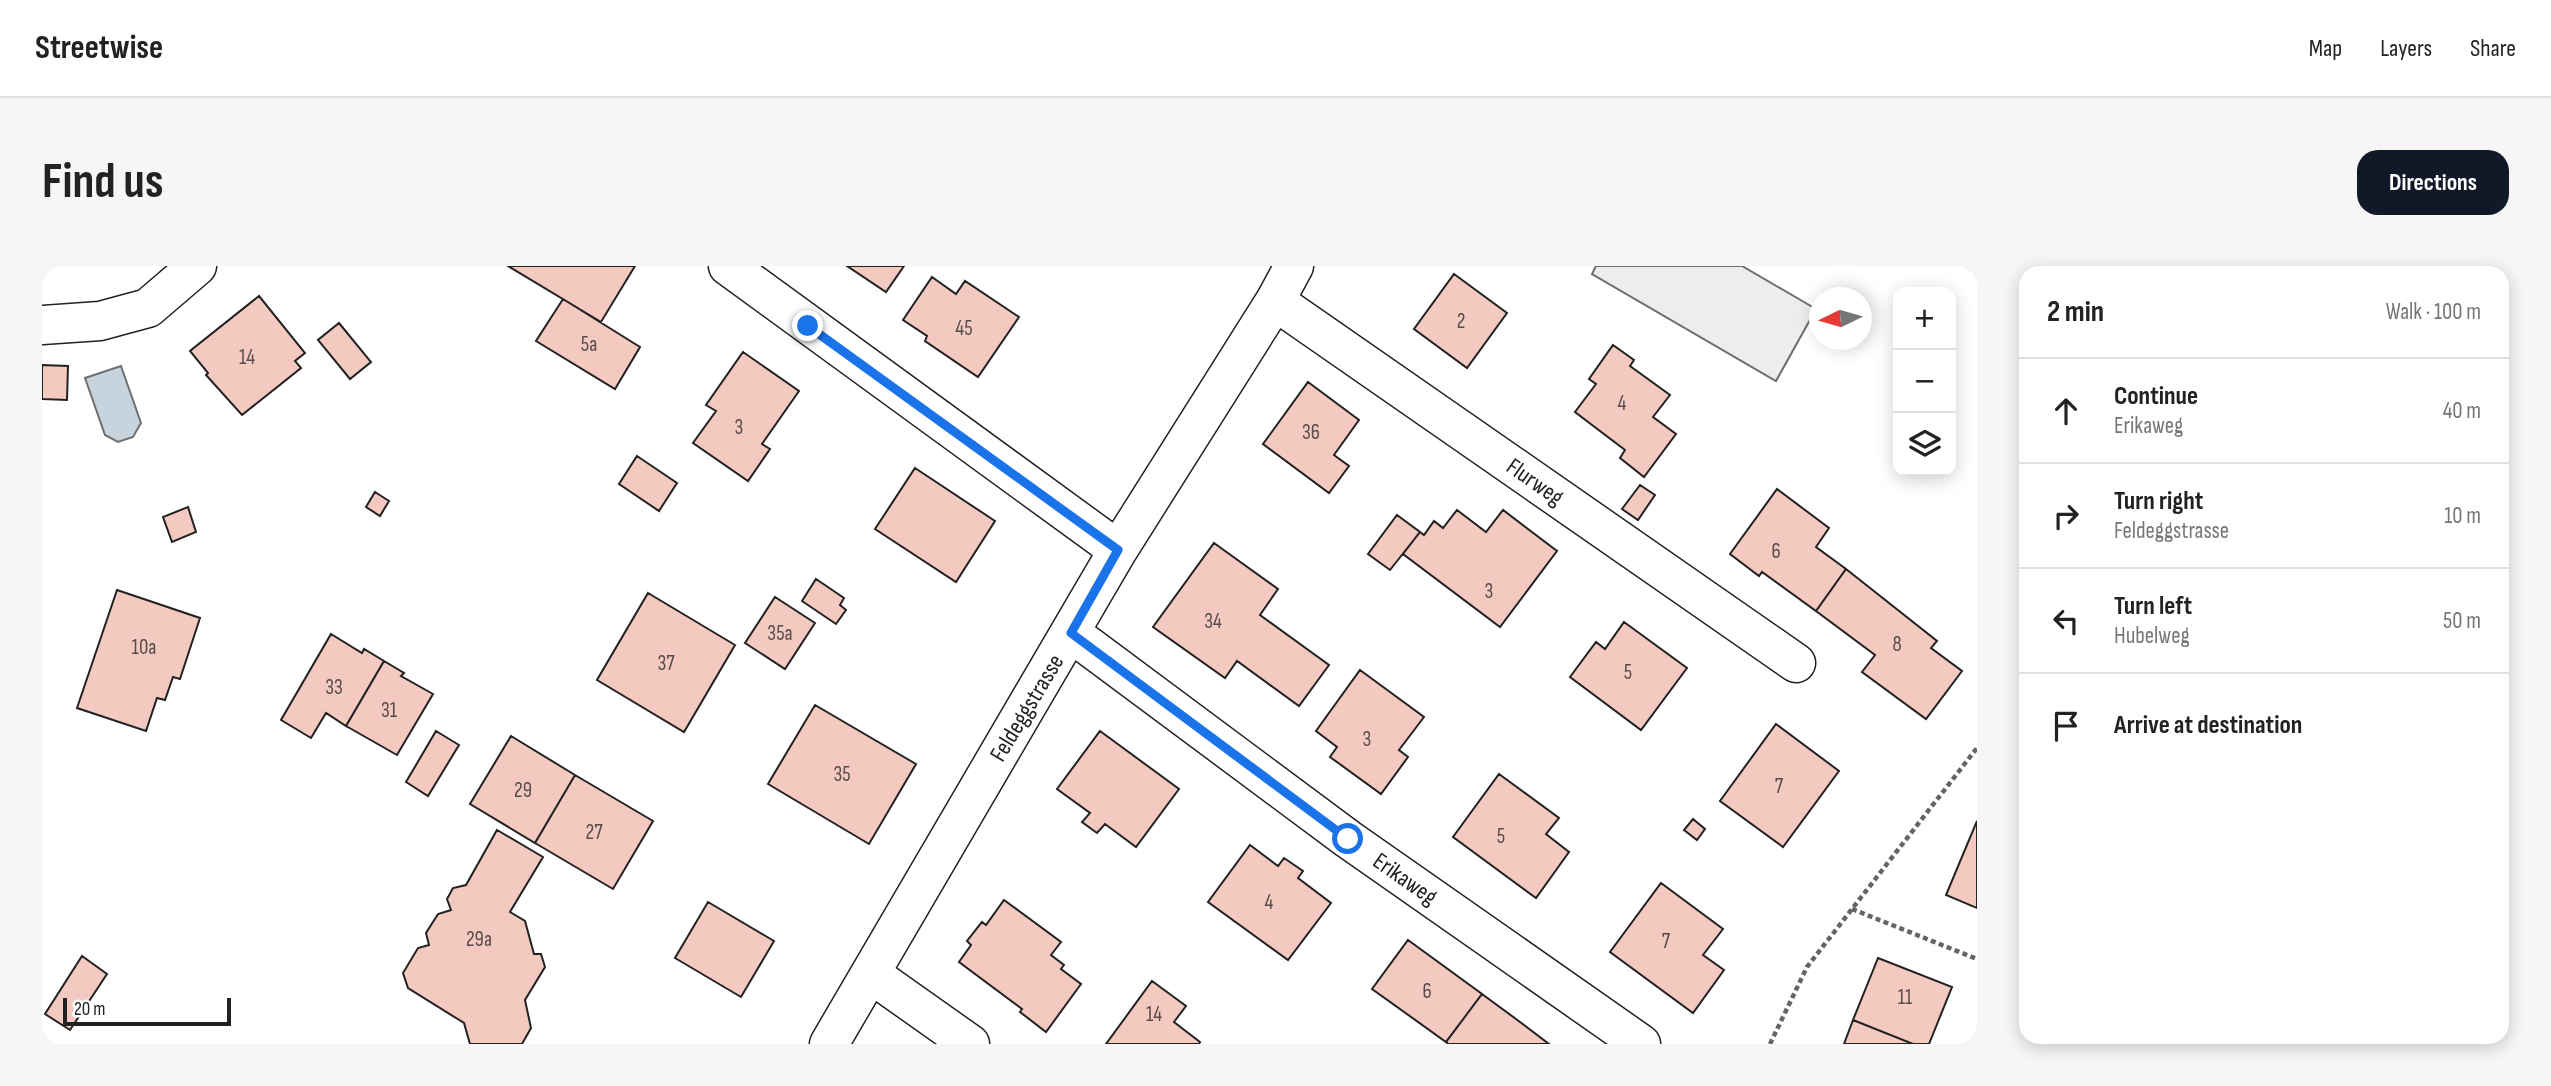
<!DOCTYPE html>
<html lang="en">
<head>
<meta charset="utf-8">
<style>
  :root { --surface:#fff; --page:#f6f6f6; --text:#222; --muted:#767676; --line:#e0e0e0; --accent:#111827 }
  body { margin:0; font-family:"Sofia Sans Condensed",sans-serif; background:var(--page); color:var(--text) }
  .controls { position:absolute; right:21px; top:21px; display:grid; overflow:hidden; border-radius:14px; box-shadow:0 4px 18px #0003 }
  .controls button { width:63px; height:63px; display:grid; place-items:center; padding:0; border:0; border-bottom:2px solid var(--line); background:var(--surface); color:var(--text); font:35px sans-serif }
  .compass { position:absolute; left:1767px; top:21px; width:63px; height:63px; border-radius:50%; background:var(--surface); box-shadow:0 4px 18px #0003; rotate:265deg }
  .scale { position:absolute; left:21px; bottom:18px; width:168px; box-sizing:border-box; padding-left:7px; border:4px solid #222; border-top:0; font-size:19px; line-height:24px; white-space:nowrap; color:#222; -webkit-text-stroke:5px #fff; paint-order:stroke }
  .stop { position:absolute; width:21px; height:21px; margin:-16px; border:5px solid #1a73e8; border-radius:50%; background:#fff }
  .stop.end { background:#1a73e8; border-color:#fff; box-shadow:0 2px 7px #0008 }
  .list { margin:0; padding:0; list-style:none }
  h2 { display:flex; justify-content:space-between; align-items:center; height:91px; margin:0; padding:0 28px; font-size:30px }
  h2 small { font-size:23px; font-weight:400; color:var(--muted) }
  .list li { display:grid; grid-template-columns:46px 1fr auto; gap:21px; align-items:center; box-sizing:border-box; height:105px; padding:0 28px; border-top:2px solid var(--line) }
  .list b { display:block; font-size:26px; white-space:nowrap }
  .list p { margin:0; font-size:23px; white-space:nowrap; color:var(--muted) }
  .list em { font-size:23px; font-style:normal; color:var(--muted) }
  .icon { flex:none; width:38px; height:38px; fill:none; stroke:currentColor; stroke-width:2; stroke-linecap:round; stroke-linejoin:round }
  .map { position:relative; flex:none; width:1935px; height:778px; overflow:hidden; border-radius:21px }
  header { display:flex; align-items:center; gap:42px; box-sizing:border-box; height:98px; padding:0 35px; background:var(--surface); border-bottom:2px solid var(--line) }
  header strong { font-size:33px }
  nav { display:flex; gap:38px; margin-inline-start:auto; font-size:24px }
  .intro { display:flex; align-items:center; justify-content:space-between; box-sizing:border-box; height:168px; padding:0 42px }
  h1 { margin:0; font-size:49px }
  .button { padding:18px 32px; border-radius:21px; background:var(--accent); color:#fff; font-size:24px; font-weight:700 }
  main { display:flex; gap:42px; padding:0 42px }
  aside { flex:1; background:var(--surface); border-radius:21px; box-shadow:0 4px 18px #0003 }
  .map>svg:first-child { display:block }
  .parking { fill:#ededed; stroke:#6f6f6f; stroke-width:2 }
  .water { fill:#c7d3dd; stroke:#6f6f6f; stroke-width:2 }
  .building { fill:#f3c9c0; stroke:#222; stroke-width:2 }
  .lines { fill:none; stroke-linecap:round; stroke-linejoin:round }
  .minor-casing { stroke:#222; stroke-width:41 }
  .path { stroke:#646464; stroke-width:4.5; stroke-dasharray:5 3.5; stroke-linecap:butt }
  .minor { stroke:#fff; stroke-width:38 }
  .route { stroke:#1a73e8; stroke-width:9 }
  .labels { text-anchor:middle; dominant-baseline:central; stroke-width:5; stroke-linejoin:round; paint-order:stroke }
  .number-label { font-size:21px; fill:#564c4a }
  .street-label { font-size:24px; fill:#222; stroke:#fff }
</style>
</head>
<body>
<header>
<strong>Streetwise</strong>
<nav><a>Map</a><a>Layers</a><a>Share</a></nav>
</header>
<div class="intro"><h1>Find us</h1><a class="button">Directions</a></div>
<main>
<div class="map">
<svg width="1935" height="778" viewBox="0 0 1935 778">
  <rect width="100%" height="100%" fill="#fff"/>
  <!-- parking -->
  <path class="parking" d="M 1554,0 L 1700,0 L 1774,43 L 1734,115 L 1550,8 Z"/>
  <!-- water -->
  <path class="water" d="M 79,100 L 99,157 L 91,171 L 76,176 L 63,169 L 43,112 Z"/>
  <!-- building -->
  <path class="building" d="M 466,0 L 593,0 L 559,56 Z
    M 805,0 L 862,0 L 844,26 Z
    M 1412,8 L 1465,47 L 1425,102 L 1372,63 Z
    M 890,11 L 914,28 L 923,15 L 977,51 L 936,111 L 883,75 L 885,70 L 861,54 Z
    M 217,30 L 263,87 L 253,95 L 259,102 L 200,149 L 164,109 L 166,107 L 148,85 Z
    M 521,33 L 598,81 L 573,123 L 494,75 Z
    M 297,57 L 329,96 L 308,113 L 276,74 Z
    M 1571,79 L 1592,94 L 1588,100 L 1628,129 L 1611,151 L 1634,168 L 1602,211 L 1578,192 L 1583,184 L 1533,146 L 1554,118 L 1547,113 Z
    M 701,86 L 757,125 L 720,178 L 728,183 L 706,215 L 651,177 L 674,145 L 664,139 Z
    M 0,99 L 26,100 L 25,134 L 0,133 Z
    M 1266,116 L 1317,154 L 1292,189 L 1307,200 L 1287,227 L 1221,178 Z
    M 595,190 L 635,217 L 617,245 L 577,218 Z
    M 873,202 L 953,255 L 914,316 L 833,263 Z
    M 1598,219 L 1613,229 L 1596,254 L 1580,243 Z
    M 1735,223 L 1787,262 L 1774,281 L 1804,303 L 1774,345 L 1720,306 L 1717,310 L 1688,288 Z
    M 333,226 L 347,235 L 338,250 L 324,241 Z
    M 146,241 L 154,266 L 130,276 L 121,251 Z
    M 1415,244 L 1444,266 L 1461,244 L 1515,285 L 1458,361 L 1361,288 L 1378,266 L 1382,269 L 1392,255 L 1401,262 Z
    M 1355,249 L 1378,266 L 1348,304 L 1326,288 Z
    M 1172,277 L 1236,323 L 1218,349 L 1287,399 L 1257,440 L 1195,395 L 1183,412 L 1111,361 Z
    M 1804,303 L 1895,375 L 1889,382 L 1920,405 L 1884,453 L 1820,406 L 1833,389 L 1774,345 Z
    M 774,313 L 802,332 L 798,339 L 804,344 L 794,358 L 760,335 Z
    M 75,324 L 158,352 L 138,413 L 131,411 L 123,434 L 115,432 L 104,465 L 35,442 Z
    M 606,327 L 693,379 L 642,466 L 555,414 Z
    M 733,331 L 773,357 L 743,403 L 703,377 Z
    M 1582,356 L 1645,402 L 1599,464 L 1528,411 L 1554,376 L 1563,383 Z
    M 289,368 L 320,387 L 322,383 L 342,395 L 304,460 L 284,447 L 269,472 L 239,454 Z
    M 342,395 L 362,407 L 359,410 L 391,428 L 355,489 L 304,460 Z
    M 1318,404 L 1382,451 L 1357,484 L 1366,491 L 1339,528 L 1288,491 L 1295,481 L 1274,465 Z
    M 773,439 L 874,498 L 827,578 L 726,518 Z
    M 1734,458 L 1797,505 L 1741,581 L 1678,535 Z
    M 394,465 L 417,479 L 386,530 L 364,516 Z
    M 1058,465 L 1137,523 L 1094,581 L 1063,558 L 1055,567 L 1040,556 L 1048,547 L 1015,523 Z
    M 469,470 L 533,509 L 493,577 L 428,538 Z
    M 1457,508 L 1517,552 L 1504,568 L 1527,586 L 1494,632 L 1411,571 Z
    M 533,509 L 611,555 L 571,623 L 493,577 Z
    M 1651,553 L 1663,563 L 1655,574 L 1642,564 Z
    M 1935,555 L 1935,642 L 1904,629 Z
    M 455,564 L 501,591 L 468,646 L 483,655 L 492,688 L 499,688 L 503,701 L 483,734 L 489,762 L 480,778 L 428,778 L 422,757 L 366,722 L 361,707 L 376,682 L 387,679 L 384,667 L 396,648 L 409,644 L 405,633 L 411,622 L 424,619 Z
    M 1208,579 L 1236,600 L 1242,592 L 1261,605 L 1256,612 L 1289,637 L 1246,694 L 1166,636 Z
    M 1619,617 L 1681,663 L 1661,689 L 1682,704 L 1651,747 L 1568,686 Z
    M 962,634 L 1019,676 L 1009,689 L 1022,699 L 1019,703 L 1039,718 L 1004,766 L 978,746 L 980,743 L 917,696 L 929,679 L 925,675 L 940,656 L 944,659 Z
    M 666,636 L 732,675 L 699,731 L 633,692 Z
    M 1366,674 L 1440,728 L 1404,776 L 1330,723 Z
    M 40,690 L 65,708 L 28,764 L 3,748 Z
    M 1836,692 L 1910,721 L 1887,778 L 1871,778 L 1811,754 Z
    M 1110,715 L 1144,740 L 1132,756 L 1158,776 L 1157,778 L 1064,778 Z
    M 1440,728 L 1474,753 L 1507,778 L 1406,778 L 1404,776 Z
    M 1811,754 L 1871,778 L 1802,778 Z"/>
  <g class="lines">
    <defs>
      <path id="minor" d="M 686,0 L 1076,284
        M 1233,35 L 1754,397
        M 0,59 L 58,55 L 106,42 L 155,0
        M 1029,367 L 1306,573 L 1599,778
        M 829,708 L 928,778
        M 787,778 L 1076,284 L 1233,35 L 1252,0"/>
    </defs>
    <!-- minor casing -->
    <use href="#minor" class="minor-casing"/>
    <!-- path -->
    <path class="path" d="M 1810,643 L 1935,693
      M 1728,778 L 1765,701 L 1935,482"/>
    <!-- minor -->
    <use href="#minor" class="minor"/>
  </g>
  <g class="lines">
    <!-- route -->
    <path class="route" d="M 766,60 L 1076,284 L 1029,367 L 1306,573"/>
  </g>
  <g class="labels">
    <!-- number labels -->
    <g class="number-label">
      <text x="1419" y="55">2</text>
      <text x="922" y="62">45</text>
      <text x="547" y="78">5a</text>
      <text x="205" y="91">14</text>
      <text x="1580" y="137">4</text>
      <text x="697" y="161">3</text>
      <text x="1269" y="166">36</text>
      <text x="1734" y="285">6</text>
      <text x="1447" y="325">3</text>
      <text x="1171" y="355">34</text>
      <text x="738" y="367">35a</text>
      <text x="1855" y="378">8</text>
      <text x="102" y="381">10a</text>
      <text x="624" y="397">37</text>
      <text x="1586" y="406">5</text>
      <text x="292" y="421">33</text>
      <text x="347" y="444">31</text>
      <text x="1325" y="473">3</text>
      <text x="800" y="508">35</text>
      <text x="1737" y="520">7</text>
      <text x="481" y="524">29</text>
      <text x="552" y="566">27</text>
      <text x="1459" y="570">5</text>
      <text x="1227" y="636">4</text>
      <text x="437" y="673">29a</text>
      <text x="1624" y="675">7</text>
      <text x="1385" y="725">6</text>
      <text x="1863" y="731">11</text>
      <text x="1112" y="748">14</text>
    </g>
    <!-- street labels -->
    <g class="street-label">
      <text transform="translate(1493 216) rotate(35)">Flurweg</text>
      <text transform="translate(985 442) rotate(-59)">Feldeggstrasse</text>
      <text transform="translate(1363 613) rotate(35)">Erikaweg</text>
    </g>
  </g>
</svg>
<div class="controls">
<button>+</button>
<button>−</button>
<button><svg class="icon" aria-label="layers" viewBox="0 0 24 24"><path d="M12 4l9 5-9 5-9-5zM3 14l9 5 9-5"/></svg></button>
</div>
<svg class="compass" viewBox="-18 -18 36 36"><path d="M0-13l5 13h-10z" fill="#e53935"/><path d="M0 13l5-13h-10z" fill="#767676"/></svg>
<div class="scale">20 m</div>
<div class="stop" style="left:1306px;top:573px"></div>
<div class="stop end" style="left:766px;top:60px"></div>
</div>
<aside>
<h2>2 min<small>Walk · 100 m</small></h2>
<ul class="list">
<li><svg class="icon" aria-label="ahead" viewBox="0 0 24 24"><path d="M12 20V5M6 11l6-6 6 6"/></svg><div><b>Continue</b><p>Erikaweg</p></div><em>40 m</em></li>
<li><svg class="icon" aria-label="right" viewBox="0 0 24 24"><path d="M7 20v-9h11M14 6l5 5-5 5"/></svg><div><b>Turn right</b><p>Feldeggstrasse</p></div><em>10 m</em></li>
<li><svg class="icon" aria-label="left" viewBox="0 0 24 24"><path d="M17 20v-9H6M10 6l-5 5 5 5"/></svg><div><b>Turn left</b><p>Hubelweg</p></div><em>50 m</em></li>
<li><svg class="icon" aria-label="arrive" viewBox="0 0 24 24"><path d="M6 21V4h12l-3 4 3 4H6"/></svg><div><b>Arrive at destination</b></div></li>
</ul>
</aside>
</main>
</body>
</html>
